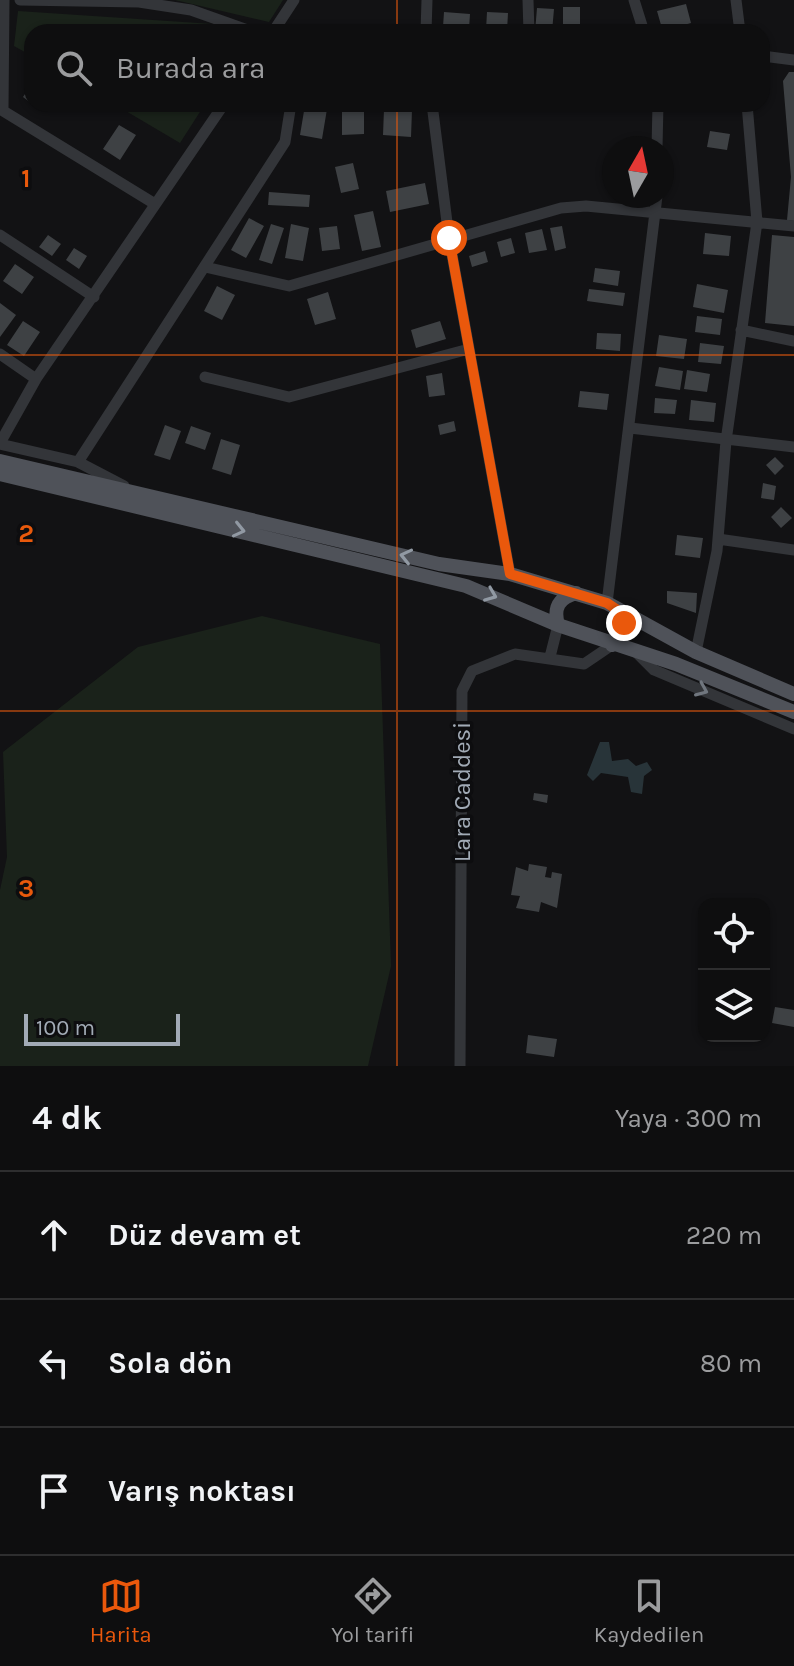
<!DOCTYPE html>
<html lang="tr">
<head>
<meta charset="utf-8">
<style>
  :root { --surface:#0e0e0f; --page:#171718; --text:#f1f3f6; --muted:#9b9c9e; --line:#2e2e2f; --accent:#ea580c }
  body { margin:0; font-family:Karla,sans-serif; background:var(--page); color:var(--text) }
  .controls { position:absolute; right:24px; bottom:24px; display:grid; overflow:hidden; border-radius:16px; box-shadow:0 2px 6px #0004 }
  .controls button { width:72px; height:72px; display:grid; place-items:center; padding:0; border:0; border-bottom:2px solid var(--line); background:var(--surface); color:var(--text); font:40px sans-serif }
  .compass { position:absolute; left:602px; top:136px; width:72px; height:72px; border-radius:50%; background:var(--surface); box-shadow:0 2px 6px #0004; rotate:9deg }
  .scale { position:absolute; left:24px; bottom:20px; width:156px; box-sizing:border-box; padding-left:8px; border:4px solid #a2abb6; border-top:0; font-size:22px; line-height:28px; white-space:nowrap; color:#a2abb6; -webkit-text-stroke:6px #0d0d0f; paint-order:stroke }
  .stop { position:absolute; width:24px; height:24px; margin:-18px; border:6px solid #ea580c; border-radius:50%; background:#fff }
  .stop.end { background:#ea580c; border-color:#fff; box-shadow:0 2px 8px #0008 }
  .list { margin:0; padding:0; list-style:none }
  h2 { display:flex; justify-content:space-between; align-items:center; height:104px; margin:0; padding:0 32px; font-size:34px }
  h2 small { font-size:26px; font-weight:400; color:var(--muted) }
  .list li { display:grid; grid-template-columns:52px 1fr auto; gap:24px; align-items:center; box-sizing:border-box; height:128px; padding:0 32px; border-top:2px solid var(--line) }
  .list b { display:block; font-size:30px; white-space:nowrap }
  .list em { font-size:26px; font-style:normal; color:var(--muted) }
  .icon { flex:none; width:44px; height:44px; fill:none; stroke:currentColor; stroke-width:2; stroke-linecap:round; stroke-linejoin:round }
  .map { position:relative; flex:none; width:794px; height:1066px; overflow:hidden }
  .search { position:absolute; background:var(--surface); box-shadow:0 2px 6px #0004; left:24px; right:24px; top:24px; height:88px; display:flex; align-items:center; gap:20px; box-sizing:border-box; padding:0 28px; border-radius:24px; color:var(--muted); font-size:30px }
  .sheet { height:488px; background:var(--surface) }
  nav { display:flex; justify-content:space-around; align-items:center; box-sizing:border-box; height:112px; border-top:2px solid var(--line); background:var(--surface); font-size:22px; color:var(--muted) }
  nav a { display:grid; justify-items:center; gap:4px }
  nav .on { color:var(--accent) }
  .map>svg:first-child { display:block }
  .green { fill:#1a221a }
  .water { fill:#283439 }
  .building { fill:#3e4144 }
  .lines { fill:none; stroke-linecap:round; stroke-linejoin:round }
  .minor { stroke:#333539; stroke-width:11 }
  .major { stroke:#4f5259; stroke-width:14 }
  .oneway { stroke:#9199a3 }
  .oneway2 { stroke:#70767e }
  .route { stroke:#ea580c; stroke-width:10 }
  .grid { fill:none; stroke:#e8590c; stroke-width:2; stroke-opacity:0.55 }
  .labels { text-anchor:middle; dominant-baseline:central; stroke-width:7; stroke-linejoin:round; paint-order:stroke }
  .street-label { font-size:24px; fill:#a2abb6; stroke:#0d0d0f }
  .grid-label { font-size:26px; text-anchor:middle; font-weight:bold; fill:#e8590c; stroke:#0d0d0f; stroke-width:7; stroke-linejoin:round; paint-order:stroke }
</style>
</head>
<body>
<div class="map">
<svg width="794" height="1066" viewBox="0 0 794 1066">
  <rect width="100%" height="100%" fill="#121214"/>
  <!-- green -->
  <path class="green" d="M 175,0 L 283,0 L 269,22 Z
    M 18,11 L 213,24 L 227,32 L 32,32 L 32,56 L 14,46 Z
    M 114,104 L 205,104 L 180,143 Z
    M 262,616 L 380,644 L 391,966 L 368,1066 L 0,1066 L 0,890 L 7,857 L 3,752 L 138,647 Z"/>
  <!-- water -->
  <path class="water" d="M 600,742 L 609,742 L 612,761 L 628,759 L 636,766 L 647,762 L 652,770 L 644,776 L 642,794 L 631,792 L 628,777 L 601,773 L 593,781 L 587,775 Z"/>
  <!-- building -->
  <path class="building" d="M 686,4 L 691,23 L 677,27 L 678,32 L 663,32 L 657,11 Z
    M 563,7 L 580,7 L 580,32 L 563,32 Z
    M 537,8 L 554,9 L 552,32 L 535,32 Z
    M 444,12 L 470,14 L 469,29 L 443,27 Z
    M 487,12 L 508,13 L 507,31 L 486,30 Z
    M 789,72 L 794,72 L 794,221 L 787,220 L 791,177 L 783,81 Z
    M 25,79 L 32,79 L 32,104 L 23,97 L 27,91 Z
    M 305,105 L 327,109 L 322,139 L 300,135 Z
    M 384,109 L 412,110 L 411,137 L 383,135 Z
    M 342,112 L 364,112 L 364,134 L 342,135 Z
    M 119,125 L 136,135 L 120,160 L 103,149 Z
    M 710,131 L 730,134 L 727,150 L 707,147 Z
    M 353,163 L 359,189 L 341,193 L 335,167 Z
    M 425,183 L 429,204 L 390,212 L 386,191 Z
    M 269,192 L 310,195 L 309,207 L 268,205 Z
    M 373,211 L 381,247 L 362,251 L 354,215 Z
    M 249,218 L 264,226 L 246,258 L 231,250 Z
    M 271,224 L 284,228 L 272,264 L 259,260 Z
    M 291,224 L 309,228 L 303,261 L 285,258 Z
    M 337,226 L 340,249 L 322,251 L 319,228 Z
    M 562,226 L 566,248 L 555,251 L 550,228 Z
    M 542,229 L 547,250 L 529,253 L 525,233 Z
    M 705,233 L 731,236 L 729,256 L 703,254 Z
    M 48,235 L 61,244 L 52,256 L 39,247 Z
    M 772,235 L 794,237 L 794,326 L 765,323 Z
    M 511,238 L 515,253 L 501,257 L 497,242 Z
    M 74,248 L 87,256 L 79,269 L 66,260 Z
    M 485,251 L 488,262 L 472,267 L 469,256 Z
    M 15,264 L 34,277 L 22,294 L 3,281 Z
    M 595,268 L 620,271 L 618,286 L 593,282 Z
    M 697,284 L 728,290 L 724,313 L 693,307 Z
    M 217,286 L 235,295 L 222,320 L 204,311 Z
    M 589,289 L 625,293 L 623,306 L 587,301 Z
    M 328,292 L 336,319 L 315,325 L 307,299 Z
    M 0,303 L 16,315 L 0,337 Z
    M 697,316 L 722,319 L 720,335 L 695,332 Z
    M 23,321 L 40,332 L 24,356 L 7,345 Z
    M 440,321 L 446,339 L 416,348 L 411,330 Z
    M 597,333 L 621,334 L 620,351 L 596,349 Z
    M 659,335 L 687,339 L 684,359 L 656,356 Z
    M 700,343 L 724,346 L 721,364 L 698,362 Z
    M 659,367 L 683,371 L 680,390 L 655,386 Z
    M 687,370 L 710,374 L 707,392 L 684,389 Z
    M 442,373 L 445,395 L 429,397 L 426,376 Z
    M 580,391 L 609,394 L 607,410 L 578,407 Z
    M 655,398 L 677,400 L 675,414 L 654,413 Z
    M 691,400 L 716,403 L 714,422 L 689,420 Z
    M 454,421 L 456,431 L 440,435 L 438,425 Z
    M 165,425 L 181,431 L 170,460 L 154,455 Z
    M 191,426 L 211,433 L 205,450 L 185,443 Z
    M 221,439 L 240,445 L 231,475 L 212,469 Z
    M 775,457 L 784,466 L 775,475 L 766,465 Z
    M 763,483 L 776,486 L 774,500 L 761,498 Z
    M 781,507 L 792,518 L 781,528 L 771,517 Z
    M 677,535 L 703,538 L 700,558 L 675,555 Z
    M 667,591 L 697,593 L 696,613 L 667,603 Z
    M 534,793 L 548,795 L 547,803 L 533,800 Z
    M 529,864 L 547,867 L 545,877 L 551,878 L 552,872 L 562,874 L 557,908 L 541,902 L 539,912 L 516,908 L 520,896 L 511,895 L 516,867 L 528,871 Z
    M 775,1007 L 794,1010 L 794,1027 L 772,1023 Z
    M 528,1035 L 557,1039 L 554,1057 L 526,1053 Z"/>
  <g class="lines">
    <!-- minor -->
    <path class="minor" d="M 20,0 L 139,2 L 191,10 L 253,32
      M 528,0 L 529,32
      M 634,0 L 644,32
      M 736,0 L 740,32
      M 273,32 L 294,0
      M 426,32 L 427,0
      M 762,56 L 794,60
      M 432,104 L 449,238 L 510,574
      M 0,109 L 155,204
      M 3,109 L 4,0
      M 657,148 L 658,104
      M 0,235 L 94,297
      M 205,267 L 289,286 L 561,208 L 586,206 L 794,226
      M 741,330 L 794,341
      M 0,354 L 36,379
      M 205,377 L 289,397 L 469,349
      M 630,428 L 794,447
      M 0,443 L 36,379 L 224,104
      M 0,444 L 78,462 L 124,486
      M 78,462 L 285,142 L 291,104
      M 718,539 L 794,550
      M 607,603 L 657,196
      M 636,652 L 654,670 L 794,729
      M 696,652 L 717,551 L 726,441 L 757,222 L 747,104
      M 550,657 L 558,625
      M 460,1066 L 462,691 L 472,671 L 515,654 L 584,664 L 612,645"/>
    <!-- major -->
    <path class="major" d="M 0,461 L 439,564 L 510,574 L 607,603 L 696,652 L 794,694
      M 0,474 L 466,586 L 558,625 L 676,664 L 794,712
      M 558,625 C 553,607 559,598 576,593
      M 612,645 L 625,615"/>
  </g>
  <!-- one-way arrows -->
  <defs><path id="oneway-chevron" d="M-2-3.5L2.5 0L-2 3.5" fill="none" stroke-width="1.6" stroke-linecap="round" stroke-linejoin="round" transform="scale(2)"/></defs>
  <g class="oneway">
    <use href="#oneway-chevron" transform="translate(239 530) rotate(13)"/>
    <use href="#oneway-chevron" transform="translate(406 556) rotate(-167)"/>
    <use href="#oneway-chevron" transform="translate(491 595) rotate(22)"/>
  </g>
  <use class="oneway2" href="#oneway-chevron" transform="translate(702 690) rotate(23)"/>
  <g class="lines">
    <!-- route -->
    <path class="route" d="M 449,238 L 510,574 L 607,603 L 625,615 L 624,623"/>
  </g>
  <!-- grid -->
  <path class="grid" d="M 397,0 L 397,32M 397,104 L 397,1066M 0,355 L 794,355M 0,711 L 794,711"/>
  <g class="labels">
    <!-- street labels -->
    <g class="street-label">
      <text transform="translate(462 792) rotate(-90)">Lara Caddesi</text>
    </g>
  </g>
  <g class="grid-label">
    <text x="26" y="187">1</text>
    <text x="26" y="542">2</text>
    <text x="26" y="897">3</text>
  </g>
</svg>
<div class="controls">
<button><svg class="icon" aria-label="locate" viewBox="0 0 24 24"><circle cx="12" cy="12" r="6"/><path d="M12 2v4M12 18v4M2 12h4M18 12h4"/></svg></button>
<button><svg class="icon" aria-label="layers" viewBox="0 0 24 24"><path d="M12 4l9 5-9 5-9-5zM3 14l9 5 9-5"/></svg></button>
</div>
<svg class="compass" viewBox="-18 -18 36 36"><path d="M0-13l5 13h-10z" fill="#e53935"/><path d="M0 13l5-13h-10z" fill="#9b9c9e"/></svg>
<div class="scale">100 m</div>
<div class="stop" style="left:449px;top:238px"></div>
<div class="stop end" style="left:624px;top:623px"></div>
<div class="search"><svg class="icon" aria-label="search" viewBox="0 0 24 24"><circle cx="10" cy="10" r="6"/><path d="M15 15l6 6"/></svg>Burada ara</div>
</div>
<section class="sheet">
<h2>4 dk<small>Yaya · 300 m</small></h2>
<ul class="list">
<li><svg class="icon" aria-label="ahead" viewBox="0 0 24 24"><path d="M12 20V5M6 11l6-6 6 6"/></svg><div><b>Düz devam et</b></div><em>220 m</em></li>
<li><svg class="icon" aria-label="left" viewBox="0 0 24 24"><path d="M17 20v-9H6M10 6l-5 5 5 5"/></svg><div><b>Sola dön</b></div><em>80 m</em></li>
<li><svg class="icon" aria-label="arrive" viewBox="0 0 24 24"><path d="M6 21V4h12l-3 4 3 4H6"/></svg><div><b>Varış noktası</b></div></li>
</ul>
</section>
<nav>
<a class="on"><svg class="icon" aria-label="map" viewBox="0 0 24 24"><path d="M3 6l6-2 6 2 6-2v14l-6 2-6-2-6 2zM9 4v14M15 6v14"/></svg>Harita</a>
<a><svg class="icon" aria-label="directions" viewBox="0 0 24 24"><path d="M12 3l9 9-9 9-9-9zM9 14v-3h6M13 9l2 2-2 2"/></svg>Yol tarifi</a>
<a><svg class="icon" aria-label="saved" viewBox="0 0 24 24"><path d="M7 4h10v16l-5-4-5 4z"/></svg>Kaydedilen</a>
</nav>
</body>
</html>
